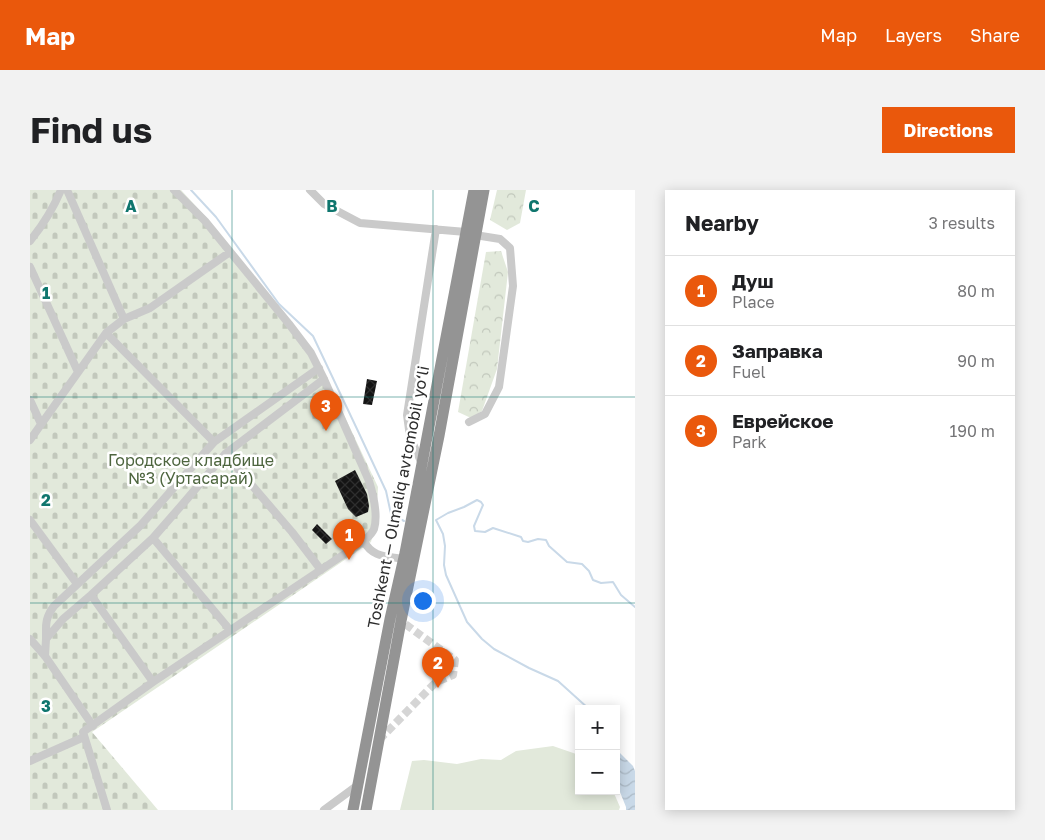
<!DOCTYPE html>
<html lang="en">
<head>
<meta charset="utf-8">
<style>
  :root { --surface:#fff; --page:#f2f2f2; --text:#202124; --muted:#757577; --line:#e0e0e0; --accent:#ea580c }
  body { margin:0; font-family:"Golos Text",sans-serif; background:var(--page); color:var(--text) }
  .controls { position:absolute; right:15px; bottom:15px; display:grid; overflow:hidden; border-radius:0px; box-shadow:0 2px 12px #0003 }
  .controls button { width:45px; height:45px; display:grid; place-items:center; padding:0; border:0; border-bottom:1px solid var(--line); background:var(--surface); color:var(--text); font:25px sans-serif }
  .you { position:absolute; left:392px; top:410px; width:18px; height:18px; margin:-12px; border:4px solid #fff; border-radius:50%; background:#1a73e8; box-shadow:0 0 0 8px #1a73e833 }
  .badge { display:grid; place-items:center; width:32px; height:32px; border-radius:50%; background:var(--accent); color:#fff; font-size:16px; font-weight:700 }
  .pin { position:absolute; translate:-50% -41px; filter:drop-shadow(0 1px 2px #0008) }
  .pin::after { content:''; position:absolute; top:26px; width:18px; height:15px; background:inherit; clip-path:polygon(0 0,100% 0,50% 100%) }
  .list { margin:0; padding:0; list-style:none }
  h2 { display:flex; justify-content:space-between; align-items:center; height:65px; margin:0; padding:0 20px; font-size:21px }
  h2 small { font-size:16px; font-weight:400; color:var(--muted) }
  .list li { display:grid; grid-template-columns:32px 1fr auto; gap:15px; align-items:center; box-sizing:border-box; height:70px; padding:0 20px; border-top:1px solid var(--line) }
  .list b { display:block; font-size:19px; white-space:nowrap }
  .list p { margin:0; font-size:16px; white-space:nowrap; color:var(--muted) }
  .list em { font-size:16px; font-style:normal; color:var(--muted) }
  .map { position:relative; flex:none; width:605px; height:620px; overflow:hidden; border-radius:0px }
  header { display:flex; align-items:center; gap:30px; box-sizing:border-box; height:70px; padding:0 25px; background:var(--accent); color:#fff }
  header strong { font-size:24px }
  nav { display:flex; gap:28px; margin-inline-start:auto; font-size:18px }
  .intro { display:flex; align-items:center; justify-content:space-between; box-sizing:border-box; height:120px; padding:0 30px }
  h1 { margin:0; font-size:35px }
  .button { padding:12px 22px; border-radius:0px; background:var(--accent); color:#fff; font-size:18px; font-weight:700 }
  main { display:flex; gap:30px; padding:0 30px }
  aside { flex:1; background:var(--surface); border-radius:0px; box-shadow:0 2px 12px #0003 }
  .map>svg:first-child { display:block }
  .green { fill:#e2e9db }
  .forest { fill:url(#forest-crowns) }
  .cemetery { fill:url(#cemetery-stones) }
  .water { fill:url(#water-waves) }
  .lines { fill:none; stroke-linecap:round; stroke-linejoin:round }
  .stream { stroke:#c9d9e8; stroke-width:2 }
  .building { fill:url(#building-cross-hatch) }
  .minor-tunnel { stroke:#d5d5d5; stroke-width:8; stroke-dasharray:8 4; stroke-linecap:butt }
  .minor { stroke:#cacaca; stroke-width:8 }
  .highway { stroke:#949494; stroke-width:11 }
  .grid { fill:none; stroke:#0f766e; stroke-width:1; stroke-opacity:0.55 }
  .labels { text-anchor:middle; dominant-baseline:central; stroke-width:5; stroke-linejoin:round; paint-order:stroke }
  .park-label { font-size:16px; fill:#4d653e; stroke:#fff }
  .street-label { font-size:16px; fill:#2d2d2d; stroke:#fff }
  .grid-label { font-size:16px; text-anchor:middle; font-weight:bold; fill:#0f766e; stroke:#fff; stroke-width:5; stroke-linejoin:round; paint-order:stroke }
</style>
</head>
<body>
<header>
<strong>Map</strong>
<nav><a>Map</a><a>Layers</a><a>Share</a></nav>
</header>
<div class="intro"><h1>Find us</h1><a class="button">Directions</a></div>
<main>
<div class="map">
<svg width="605" height="620" viewBox="0 0 605 620">
  <defs>
    <pattern id="forest-crowns" width="20" height="18" patternUnits="userSpaceOnUse" patternTransform="scale(1.25)"><rect width="20" height="18" fill="#e2e9db"/><path d="M2 6a3 3 0 1 1 6 0M12 15a3 3 0 1 1 6 0" fill="none" stroke="#c2c8bc"/></pattern>
    <pattern id="cemetery-stones" width="16" height="16" patternUnits="userSpaceOnUse" patternTransform="scale(1.25)"><rect width="16" height="16" fill="#e2e9db"/><path d="M2 7V4a2 2 0 0 1 4 0v3zM10 15v-3a2 2 0 0 1 4 0v3z" fill="#c2c8bc"/></pattern>
    <pattern id="water-waves" width="16" height="10" patternUnits="userSpaceOnUse" patternTransform="scale(1.25)"><rect width="16" height="10" fill="#c9d9e8"/><path d="M0 5q4-4 8 0t8 0" fill="none" stroke="#adbbc7"/></pattern>
    <pattern id="building-cross-hatch" width="8" height="8" patternUnits="userSpaceOnUse" patternTransform="scale(1.25)"><rect width="8" height="8" fill="#141414"/><path d="M0 0l8 8M0 8l8-8" fill="none" stroke="#2e2e2e"/></pattern>
  </defs>
  <rect width="100%" height="100%" fill="#fff"/>
  <!-- green -->
  <path class="green" d="M 523,556 L 549,565 L 549,601 L 583,601 L 590,617 L 589,620 L 370,620 L 382,571 L 394,570 L 427,574 L 451,569 L 471,570 L 486,561 Z"/>
  <!-- forest -->
  <path class="forest" d="M 467,0 L 496,0 L 490,33 L 477,40 L 460,30 Z
    M 471,61 L 478,82 L 467,179 L 452,221 L 441,228 L 428,222 L 456,62 Z"/>
  <!-- cemetery -->
  <path class="cemetery" d="M 0,0 L 151,0 L 175,26 L 286,166 L 348,297 L 346,331 L 341,352 L 62,542 L 128,620 L 0,620 Z"/>
  <!-- water -->
  <path class="water" d="M 586,559 L 603,576 L 605,581 L 605,620 L 596,620 L 596,617 L 586,592 Z"/>
  <g class="lines">
    <!-- stream -->
    <path class="stream" d="M 161,0 L 186,27 L 249,114 L 283,146 L 327,239 L 356,301 L 361,324 L 374,331
      M 559,519 L 528,491 L 499,478 L 464,459 L 452,449 L 437,432 L 416,385 L 414,375 L 415,356 L 413,344 L 406,330 L 418,323 L 434,317 L 447,310 L 451,312 L 453,315 L 444,336 L 445,341 L 455,342 L 463,338 L 491,347 L 493,351 L 498,352 L 508,349 L 516,350 L 519,356 L 537,372 L 552,374 L 559,381 L 563,390 L 571,393 L 583,392 L 591,405 L 605,417"/>
  </g>
  <!-- building -->
  <path class="building" d="M 337,189 L 347,191 L 342,215 L 333,214 Z
    M 325,280 L 337,304 L 339,316 L 338,322 L 326,327 L 318,319 L 305,291 Z
    M 287,334 L 302,349 L 296,354 L 282,340 Z"/>
  <g class="lines">
    <!-- minor-tunnel -->
    <path class="minor-tunnel" d="M 349,550 L 406,492 L 423,485 L 425,470 L 371,431"/>
    <!-- minor -->
    <path class="minor" d="M 37,0 L 94,129
      M 280,0 L 294,14 L 330,33 L 436,42
      M 0,51 C 13,35 23,19 31,0
      M 0,77 L 48,182
      M 76,143 L 184,252
      M 0,210 L 11,234
      M 439,232 L 455,224 L 469,197 L 483,96 L 480,58 L 470,49 L 445,45
      M 0,250 L 76,143 L 94,129 L 120,118 L 200,62
      M 195,264 L 262,342 L 291,380
      M 392,274 L 380,247 L 377,225 L 406,39
      M 0,330 L 47,394
      M 123,348 L 200,440
      M 334,351 C 342,368 358,366 374,369
      M 61,405 L 123,492
      M 0,449 L 15,466 L 63,536
      M 16,449 C 16,434 15,428 24,416 L 111,335 L 184,252 L 289,178
      M 15,466 L 16,449 L 33,429 L 61,405 L 123,348 L 157,309 L 195,264 L 294,189
      M 0,571 L 54,547
      M 77,620 L 53,542 L 123,492 L 334,351 C 337,348 342,344 344,339 C 348,326 343,304 339,291 L 294,189 L 281,163 L 259,134 L 175,31 L 144,0
      M 294,620 L 328,595"/>
    <!-- highway -->
    <path class="highway" d="M 323,620 L 360,429 L 375,363 L 444,0
      M 336,620 L 371,431 L 409,246 L 454,0"/>
  </g>
  <!-- grid -->
  <path class="grid" d="M 202,0 L 202,620M 403,0 L 403,620M 0,207 L 605,207M 0,413 L 605,413"/>
  <g class="labels">
    <!-- park labels -->
    <g class="park-label">
      <text x="161" y="270">Городское кладбище<tspan x="161" dy="18">№3 (Уртасарай)</tspan></text>
    </g>
    <!-- street labels -->
    <g class="street-label">
      <text transform="translate(368 307) rotate(-79)">Toshkent — Olmaliq avtomobil yo‘li</text>
    </g>
  </g>
  <g class="grid-label">
    <text x="101" y="22">A</text>
    <text x="302" y="22">B</text>
    <text x="504" y="22">C</text>
    <text x="16" y="109">1</text>
    <text x="16" y="316">2</text>
    <text x="16" y="522">3</text>
  </g>
</svg>
<div class="controls">
<button>+</button>
<button>−</button>
</div>
<div class="you"></div>
<div class="pin badge" style="left:319px;top:370px">1</div>
<div class="pin badge" style="left:408px;top:498px">2</div>
<div class="pin badge" style="left:296px;top:241px">3</div>
</div>
<aside>
<h2>Nearby<small>3 results</small></h2>
<ul class="list">
<li><span class="badge">1</span><div><b>Душ</b><p>Place</p></div><em>80 m</em></li>
<li><span class="badge">2</span><div><b>Заправка</b><p>Fuel</p></div><em>90 m</em></li>
<li><span class="badge">3</span><div><b>Еврейское</b><p>Park</p></div><em>190 m</em></li>
</ul>
</aside>
</main>
</body>
</html>
